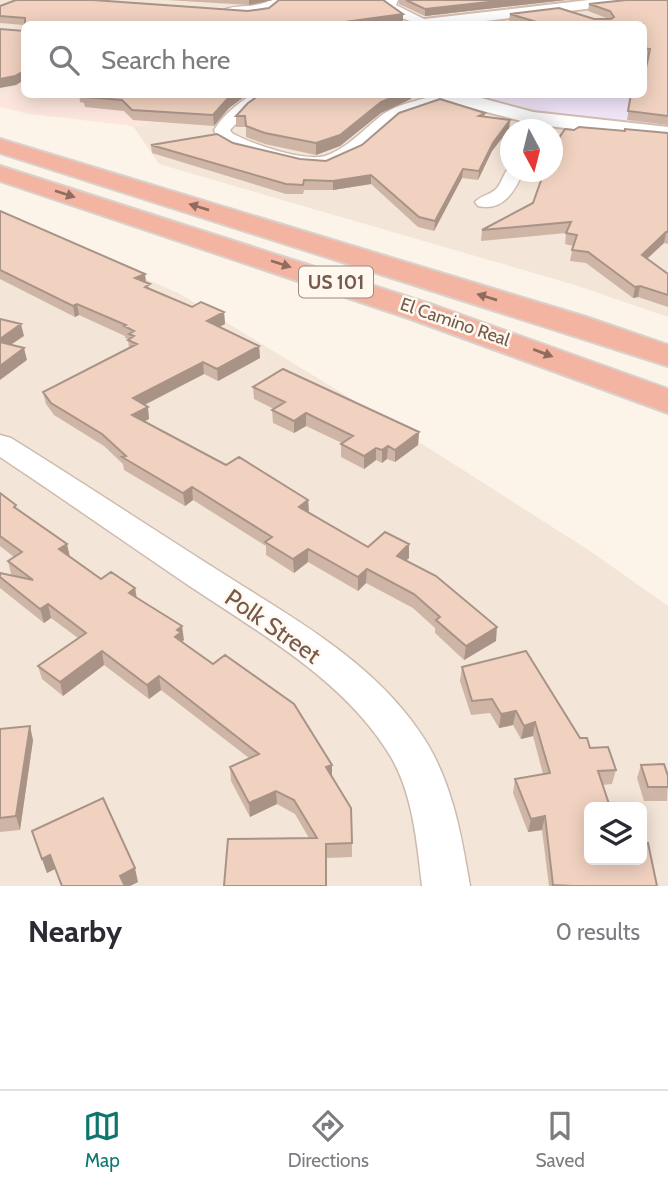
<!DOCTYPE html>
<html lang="en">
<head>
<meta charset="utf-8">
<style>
  :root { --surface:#fff; --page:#f2f2f3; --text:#2b2b33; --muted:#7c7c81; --line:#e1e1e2; --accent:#0f766e }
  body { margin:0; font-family:Cabin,sans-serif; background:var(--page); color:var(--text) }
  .controls { position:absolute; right:21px; bottom:21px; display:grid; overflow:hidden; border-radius:10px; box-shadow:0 4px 18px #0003 }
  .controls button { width:63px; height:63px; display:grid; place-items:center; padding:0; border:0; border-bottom:2px solid var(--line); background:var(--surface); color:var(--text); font:35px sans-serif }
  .compass { position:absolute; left:500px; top:119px; width:63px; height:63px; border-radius:50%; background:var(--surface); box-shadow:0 4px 18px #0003; rotate:173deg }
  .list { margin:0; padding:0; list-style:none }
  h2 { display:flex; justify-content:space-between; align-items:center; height:91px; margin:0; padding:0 28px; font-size:30px }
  h2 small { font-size:23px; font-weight:400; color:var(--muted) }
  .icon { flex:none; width:38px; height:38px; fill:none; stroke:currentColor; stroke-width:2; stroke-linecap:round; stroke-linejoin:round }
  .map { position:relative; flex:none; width:668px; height:886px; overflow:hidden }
  .search { position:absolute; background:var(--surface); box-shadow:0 4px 18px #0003; left:21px; right:21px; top:21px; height:77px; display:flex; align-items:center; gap:18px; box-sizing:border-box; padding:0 24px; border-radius:10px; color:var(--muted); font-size:26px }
  .sheet { height:203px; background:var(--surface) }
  nav { display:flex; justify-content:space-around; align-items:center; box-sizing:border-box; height:98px; border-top:2px solid var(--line); background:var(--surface); font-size:19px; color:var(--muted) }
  nav a { display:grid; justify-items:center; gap:4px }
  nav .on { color:var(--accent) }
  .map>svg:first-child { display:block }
  .residential { fill:#f3e5d7; fill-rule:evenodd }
  .commercial { fill:#fce5dd }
  .education { fill:#f1e5f9 }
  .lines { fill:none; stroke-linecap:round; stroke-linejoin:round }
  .street-casing { stroke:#cebbaf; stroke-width:3 }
  .secondary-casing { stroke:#d3bdaf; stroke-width:4 }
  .highway-casing { stroke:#d9d1cd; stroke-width:4 }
  .street { fill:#fff; fill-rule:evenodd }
  .secondary { fill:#fff; fill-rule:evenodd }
  .highway { fill:#f4b4a2; fill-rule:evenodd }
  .wall { fill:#cfb5a6 }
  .shaded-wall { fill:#a99387 }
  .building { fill:#f1d2c1; stroke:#a99387; stroke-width:2 }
  .oneway { fill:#8f6c5e }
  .labels { text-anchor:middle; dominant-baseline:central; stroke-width:5; stroke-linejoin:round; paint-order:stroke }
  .far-street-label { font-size:18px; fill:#765a4d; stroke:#fef8ef }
  .shield { fill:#fef8ef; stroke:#9f897e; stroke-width:2 }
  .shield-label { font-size:19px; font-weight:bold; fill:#765a4d }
  .near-street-label { font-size:24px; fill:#765a4d; stroke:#fef8ef }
</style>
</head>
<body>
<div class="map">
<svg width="668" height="886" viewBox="0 0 668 886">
  <rect width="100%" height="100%" fill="#fcf4e9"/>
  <!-- residential -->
  <path class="residential" d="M 0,0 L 668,0 L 668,317 L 575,285 L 159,164 L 133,126 L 146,125 L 188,95 L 644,94 L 644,24 L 24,24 L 24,83 L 0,96 ZM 510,130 L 552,130 L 552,172 L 510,172 Z
    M 0,215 L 180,294 L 350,398 L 590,551 L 668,606 L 668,886 L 0,886 ZM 589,807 L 642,807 L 642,860 L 589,860 Z"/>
  <!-- commercial -->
  <path class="commercial" d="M 24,83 L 24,94 L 188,95 L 146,125 L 133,126 L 30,114 L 0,107 L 0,96 Z"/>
  <!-- education -->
  <path class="education" d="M 644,60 L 668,62 L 668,128 L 550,115 L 465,95 L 644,94 Z"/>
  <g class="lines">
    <defs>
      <path id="street" d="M 271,0 L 285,0 C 271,13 239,23 222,11 C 235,3 252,10 271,0 Z
        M 386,0 L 398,0 L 396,5 L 434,24 C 418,25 393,18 383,4 Z
        M 253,94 L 273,94 L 247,112 L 230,130 L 232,133 C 251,144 304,162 325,156 C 348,148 364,129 382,115 C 396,104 436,94 454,94 L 456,97 L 453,100 L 397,119 L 360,152 L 326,167 L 301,166 L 234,149 L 218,140 L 214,130 C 224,114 237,104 253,94 Z
        M 510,167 L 510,172 L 523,172 C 515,191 503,212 478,206 L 475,202 C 481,195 491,195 497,188 C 503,181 503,173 510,167 Z
        M 0,435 L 11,438 C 77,479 142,522 208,564 C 282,612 368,656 419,731 C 451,776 461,832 470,886 L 422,886 C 417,843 413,795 391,757 C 345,680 258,632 185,583 C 123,541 62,498 0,457 Z"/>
      <path id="secondary" d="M 589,0 L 634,0 L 627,4 L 461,24 L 417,24 L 425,19 Z
        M 430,94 L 466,94 L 533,112 L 668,127 L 668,141 L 533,124 L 433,98 Z"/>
      <path id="highway" d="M 0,139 L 586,317 L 668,345 L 668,366 L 0,153 Z
        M 0,166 L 430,304 L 668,389 L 668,413 L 408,318 L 0,181 Z"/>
    </defs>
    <!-- street casing -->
    <use href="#street" class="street-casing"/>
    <!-- secondary casing -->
    <use href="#secondary" class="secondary-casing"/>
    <!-- highway casing -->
    <use href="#highway" class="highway-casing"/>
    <!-- street -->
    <use href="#street" class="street"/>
    <!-- secondary -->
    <use href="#secondary" class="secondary"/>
    <!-- highway -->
    <use href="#highway" class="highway"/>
  </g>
  <!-- wall -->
  <path class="wall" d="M 167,0 L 273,0 L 249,5 Z
    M 399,0 L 566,0 L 425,16 L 399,4 Z
    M 668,0 L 668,125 L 627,120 L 631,94 L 643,94 L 648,57 L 643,56 L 643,24 L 520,24 L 509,21 L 510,14 L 609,19 L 588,11 L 589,4 Z
    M 384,1 L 403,14 L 403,21 L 380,24 L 24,25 L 0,23 L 0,6 L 248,11 Z
    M 79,94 L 248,94 L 229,108 L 214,126 L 133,120 L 124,111 L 85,107 L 84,103 L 80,102 Z
    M 411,99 L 381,113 L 340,146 L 316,155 L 265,144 L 246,137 L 246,127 L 236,127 L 236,116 Z
    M 485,113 L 485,117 L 509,129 L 492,151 L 478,180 L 462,178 L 434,231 L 418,227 L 371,184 L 333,190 L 304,190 L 303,194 L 286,194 L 152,153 L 151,145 L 233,143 L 300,159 L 326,161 Z
    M 574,130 L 668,133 L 668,244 L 664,243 L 647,259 L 668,274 L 668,307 L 638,297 L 633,298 L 586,263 L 570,261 L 573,246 L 565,244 L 566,233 L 481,241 L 482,230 L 533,203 Z
    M 0,211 L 145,274 L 146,283 L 150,289 L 192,307 L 224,312 L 225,324 L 218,327 L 259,346 L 260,358 L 218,381 L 204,374 L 145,405 L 149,419 L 144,421 L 226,465 L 308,500 L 309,512 L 368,547 L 409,544 L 409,558 L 406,560 L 496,641 L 464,660 L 435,633 L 435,628 L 413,608 L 366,583 L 358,591 L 308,562 L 294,573 L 266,555 L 266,546 L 193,500 L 185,506 L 124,470 L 123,464 L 104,446 L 54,415 L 46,404 L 43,392 L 129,348 L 128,339 L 125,338 L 125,336 L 79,315 L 75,317 L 0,279 Z
    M 253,387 L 419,432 L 418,445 L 395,462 L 387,459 L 382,463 L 376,460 L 364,469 L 341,457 L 341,444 L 342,443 L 306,426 L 294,433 L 273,423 L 272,410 L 274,409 L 254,399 Z
    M 0,493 L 69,556 L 101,579 L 135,588 L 137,598 L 184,640 L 182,642 L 332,765 L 332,776 L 352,843 L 352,857 L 326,858 L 309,838 L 295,814 L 277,804 L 250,817 L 231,781 L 230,767 L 249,758 L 161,690 L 149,699 L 104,665 L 63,696 L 42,679 L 38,666 L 78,638 L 51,618 L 44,623 L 0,588 L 0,573 L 14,576 L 11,574 L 8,561 L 14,557 L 0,546 Z
    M 462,667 L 580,738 L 590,748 L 616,770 L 612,784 L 602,785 L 589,807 L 657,886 L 549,886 L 542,830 L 528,832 L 513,793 L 515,779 L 543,774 L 533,736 L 521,739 L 513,725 L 499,728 L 490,713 L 471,715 L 460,681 Z
    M 0,729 L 33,740 L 20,830 L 0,832 Z
    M 641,765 L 668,776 L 667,801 L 644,801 L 637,778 Z
    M 32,831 L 138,882 L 130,886 L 61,886 L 55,869 L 47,873 Z"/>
  <!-- shaded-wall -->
  <path class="shaded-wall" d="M 249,0 L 273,0 L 249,5 Z
    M 507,0 L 566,0 L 425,16 L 425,9 Z
    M 403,14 L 403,21 L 380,24 L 337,24 L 345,22 Z
    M 24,71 L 24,80 L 16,85 L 0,88 L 0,79 Z
    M 233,94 L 248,94 L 229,108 L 214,126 L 213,115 L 229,97 Z
    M 399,94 L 412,94 L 411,99 L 381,113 L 340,146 L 316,155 L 316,143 L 381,102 Z
    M 510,120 L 509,129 L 492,151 L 478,180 L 479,171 L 493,143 Z
    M 463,169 L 462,178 L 434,231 L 435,221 Z
    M 371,175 L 371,184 L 333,190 L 333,181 Z
    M 666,232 L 664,243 L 639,266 L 642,255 Z
    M 145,274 L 146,284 L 135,278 Z
    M 640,286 L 638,297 L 633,298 L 635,287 Z
    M 77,304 L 79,315 L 75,317 L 73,306 Z
    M 224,312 L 225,324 L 208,333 L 207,321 Z
    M 21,324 L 24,336 L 0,352 L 0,339 Z
    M 259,346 L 260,358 L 218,381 L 217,369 Z
    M 24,348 L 27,360 L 0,380 L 0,366 Z
    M 203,362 L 204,374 L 134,410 L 133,398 Z
    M 148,407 L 149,419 L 134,427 L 132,415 Z
    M 306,413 L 306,426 L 294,433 L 294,421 Z
    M 419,432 L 418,445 L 395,462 L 395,450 Z
    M 388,446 L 387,459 L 382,463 L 382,450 Z
    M 376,448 L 376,460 L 364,469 L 364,456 Z
    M 192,487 L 193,500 L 185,506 L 183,493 Z
    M 308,500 L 309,513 L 299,507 Z
    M 67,544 L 70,557 L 59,549 Z
    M 409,544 L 409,558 L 397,569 L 397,556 Z
    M 308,549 L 308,562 L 294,573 L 293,559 Z
    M 367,569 L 366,583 L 358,591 L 358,577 Z
    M 135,588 L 137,602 L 129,593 Z
    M 48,604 L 51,618 L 44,623 L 40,609 Z
    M 182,626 L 184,640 L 182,641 L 183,646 L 175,637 L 177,630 Z
    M 497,627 L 496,641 L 464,660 L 466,646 Z
    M 102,651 L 104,665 L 63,696 L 60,682 Z
    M 159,676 L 161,690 L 149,699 L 147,685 Z
    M 516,711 L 513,725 L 499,728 L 501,714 Z
    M 535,722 L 533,736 L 521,739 L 524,726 Z
    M 30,726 L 33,740 L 20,830 L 16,816 Z
    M 332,765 L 332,779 L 326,767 Z
    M 276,791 L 277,804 L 250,817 L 249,803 Z
    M 545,816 L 542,830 L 528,832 L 531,819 Z
    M 50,855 L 55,869 L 47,873 L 42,859 Z
    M 135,868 L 138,882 L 130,886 L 123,886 L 120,876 Z"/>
  <!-- building -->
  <path class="building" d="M 16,0 L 93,0 L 248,11 L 269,8 L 279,0 L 383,0 L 403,14 L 345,22 L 337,24 L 25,24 L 25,18 L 0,16 L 0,6 Z
    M 406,0 L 507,0 L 425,9 Z
    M 626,0 L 668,0 L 668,116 L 628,111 L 631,94 L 643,94 L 643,82 L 650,49 L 643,48 L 643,24 L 543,24 L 510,14 L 559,8 L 594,19 L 611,19 L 614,17 L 610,11 L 589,4 Z
    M 24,28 L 24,71 L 15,76 L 0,79 L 0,29 L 24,31 Z
    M 87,94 L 233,94 L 229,97 L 213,115 L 132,110 L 122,100 L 84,97 Z
    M 261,94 L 399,94 L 381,102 L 340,135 L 316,143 L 265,133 L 246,126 L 245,116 L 236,116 L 248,103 Z
    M 440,99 L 485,113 L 479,116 L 510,120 L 493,143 L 479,171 L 463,169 L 435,221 L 419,217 L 371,175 L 333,181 L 304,180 L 303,185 L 286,184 L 151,145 L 217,134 L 233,143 L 300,159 L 326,161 L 362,145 L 399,113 Z
    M 579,127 L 625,131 L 625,129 L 668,133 L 668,232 L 666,232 L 642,255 L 668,274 L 668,295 L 640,286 L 635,287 L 588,252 L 572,250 L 577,235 L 566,233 L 571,222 L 482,230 L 533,203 L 544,172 L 552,172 L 552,148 L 565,129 L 574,130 Z
    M 0,211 L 145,274 L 135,278 L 150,284 L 145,287 L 192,307 L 201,302 L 224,312 L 207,321 L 259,346 L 217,369 L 203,362 L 133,398 L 148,407 L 132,415 L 226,465 L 239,457 L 308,500 L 299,507 L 368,547 L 385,532 L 409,544 L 397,556 L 436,576 L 497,627 L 466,646 L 436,620 L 440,617 L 414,594 L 367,569 L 358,577 L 308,549 L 293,559 L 265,542 L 272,537 L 192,487 L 183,493 L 122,457 L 126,456 L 102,434 L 51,403 L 43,392 L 137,344 L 128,340 L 134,336 L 129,334 L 134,331 L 124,326 L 126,325 L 77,304 L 73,306 L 0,270 Z
    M 0,319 L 21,324 L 0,339 Z
    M 0,342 L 24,348 L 0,366 Z
    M 283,369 L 419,432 L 395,450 L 388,446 L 382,450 L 376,448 L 364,456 L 341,444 L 353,436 L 306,413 L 294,421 L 272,410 L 285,402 L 253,387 Z
    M 0,493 L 16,505 L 14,507 L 67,544 L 59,549 L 101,579 L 111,572 L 135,588 L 129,593 L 182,626 L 177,630 L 181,632 L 175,637 L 213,664 L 225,655 L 294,704 L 332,765 L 326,767 L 351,808 L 352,843 L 326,844 L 326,886 L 224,886 L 228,839 L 317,838 L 294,800 L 276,791 L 249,803 L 230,767 L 259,754 L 159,676 L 147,685 L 102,651 L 60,682 L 38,666 L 86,633 L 48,604 L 40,609 L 0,577 L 0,573 L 33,580 L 8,561 L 22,552 L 0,536 Z
    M 526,651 L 580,738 L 587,738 L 590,748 L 608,747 L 616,770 L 598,771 L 610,807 L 589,807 L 589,860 L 642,860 L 642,843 L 648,843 L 657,886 L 572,886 L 553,885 L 545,816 L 531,819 L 515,779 L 550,773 L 535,722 L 524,726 L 516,711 L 501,714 L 492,699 L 472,701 L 462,667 Z
    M 30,726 L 16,816 L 0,818 L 0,729 Z
    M 664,764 L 668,776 L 668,787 L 648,787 L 641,765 Z
    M 103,798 L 135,868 L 120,876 L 125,886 L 62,886 L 50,855 L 42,859 L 32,831 Z"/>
  <!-- one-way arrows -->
  <defs><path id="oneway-solid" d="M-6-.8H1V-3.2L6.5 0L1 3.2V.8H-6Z" transform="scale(1.75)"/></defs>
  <g class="oneway">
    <use href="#oneway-solid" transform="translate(65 194) rotate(18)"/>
    <use href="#oneway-solid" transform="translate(199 207) rotate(-163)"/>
    <use href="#oneway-solid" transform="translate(281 264) rotate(18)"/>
    <use href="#oneway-solid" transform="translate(487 297) rotate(-163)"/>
    <use href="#oneway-solid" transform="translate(543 353) rotate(21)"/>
  </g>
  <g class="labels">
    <!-- far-street labels -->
    <g class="far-street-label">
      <text transform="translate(455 322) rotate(19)">El Camino Real</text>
    </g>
    <!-- shield labels -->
    <rect class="shield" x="299" y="266.5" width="74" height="31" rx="5"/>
    <g class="shield-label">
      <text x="336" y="282">US 101</text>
    </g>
    <!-- near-street labels -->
    <g class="near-street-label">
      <text transform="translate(273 626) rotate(35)">Polk Street</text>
    </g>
  </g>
</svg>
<div class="controls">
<button><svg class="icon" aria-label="layers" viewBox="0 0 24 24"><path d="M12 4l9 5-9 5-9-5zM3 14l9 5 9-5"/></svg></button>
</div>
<svg class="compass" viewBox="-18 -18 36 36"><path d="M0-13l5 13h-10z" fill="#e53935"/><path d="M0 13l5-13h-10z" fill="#7c7c81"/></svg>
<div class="search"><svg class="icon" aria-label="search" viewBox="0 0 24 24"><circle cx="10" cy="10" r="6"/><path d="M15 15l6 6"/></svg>Search here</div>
</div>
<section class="sheet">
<h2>Nearby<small>0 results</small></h2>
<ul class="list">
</ul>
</section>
<nav>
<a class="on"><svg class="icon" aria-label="map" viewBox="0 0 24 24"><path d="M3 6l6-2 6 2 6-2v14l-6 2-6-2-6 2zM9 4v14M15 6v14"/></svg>Map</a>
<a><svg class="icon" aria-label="directions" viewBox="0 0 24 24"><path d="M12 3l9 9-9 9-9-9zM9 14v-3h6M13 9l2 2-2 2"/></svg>Directions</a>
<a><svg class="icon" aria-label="saved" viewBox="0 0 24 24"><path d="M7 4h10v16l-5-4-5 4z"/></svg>Saved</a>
</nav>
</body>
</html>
